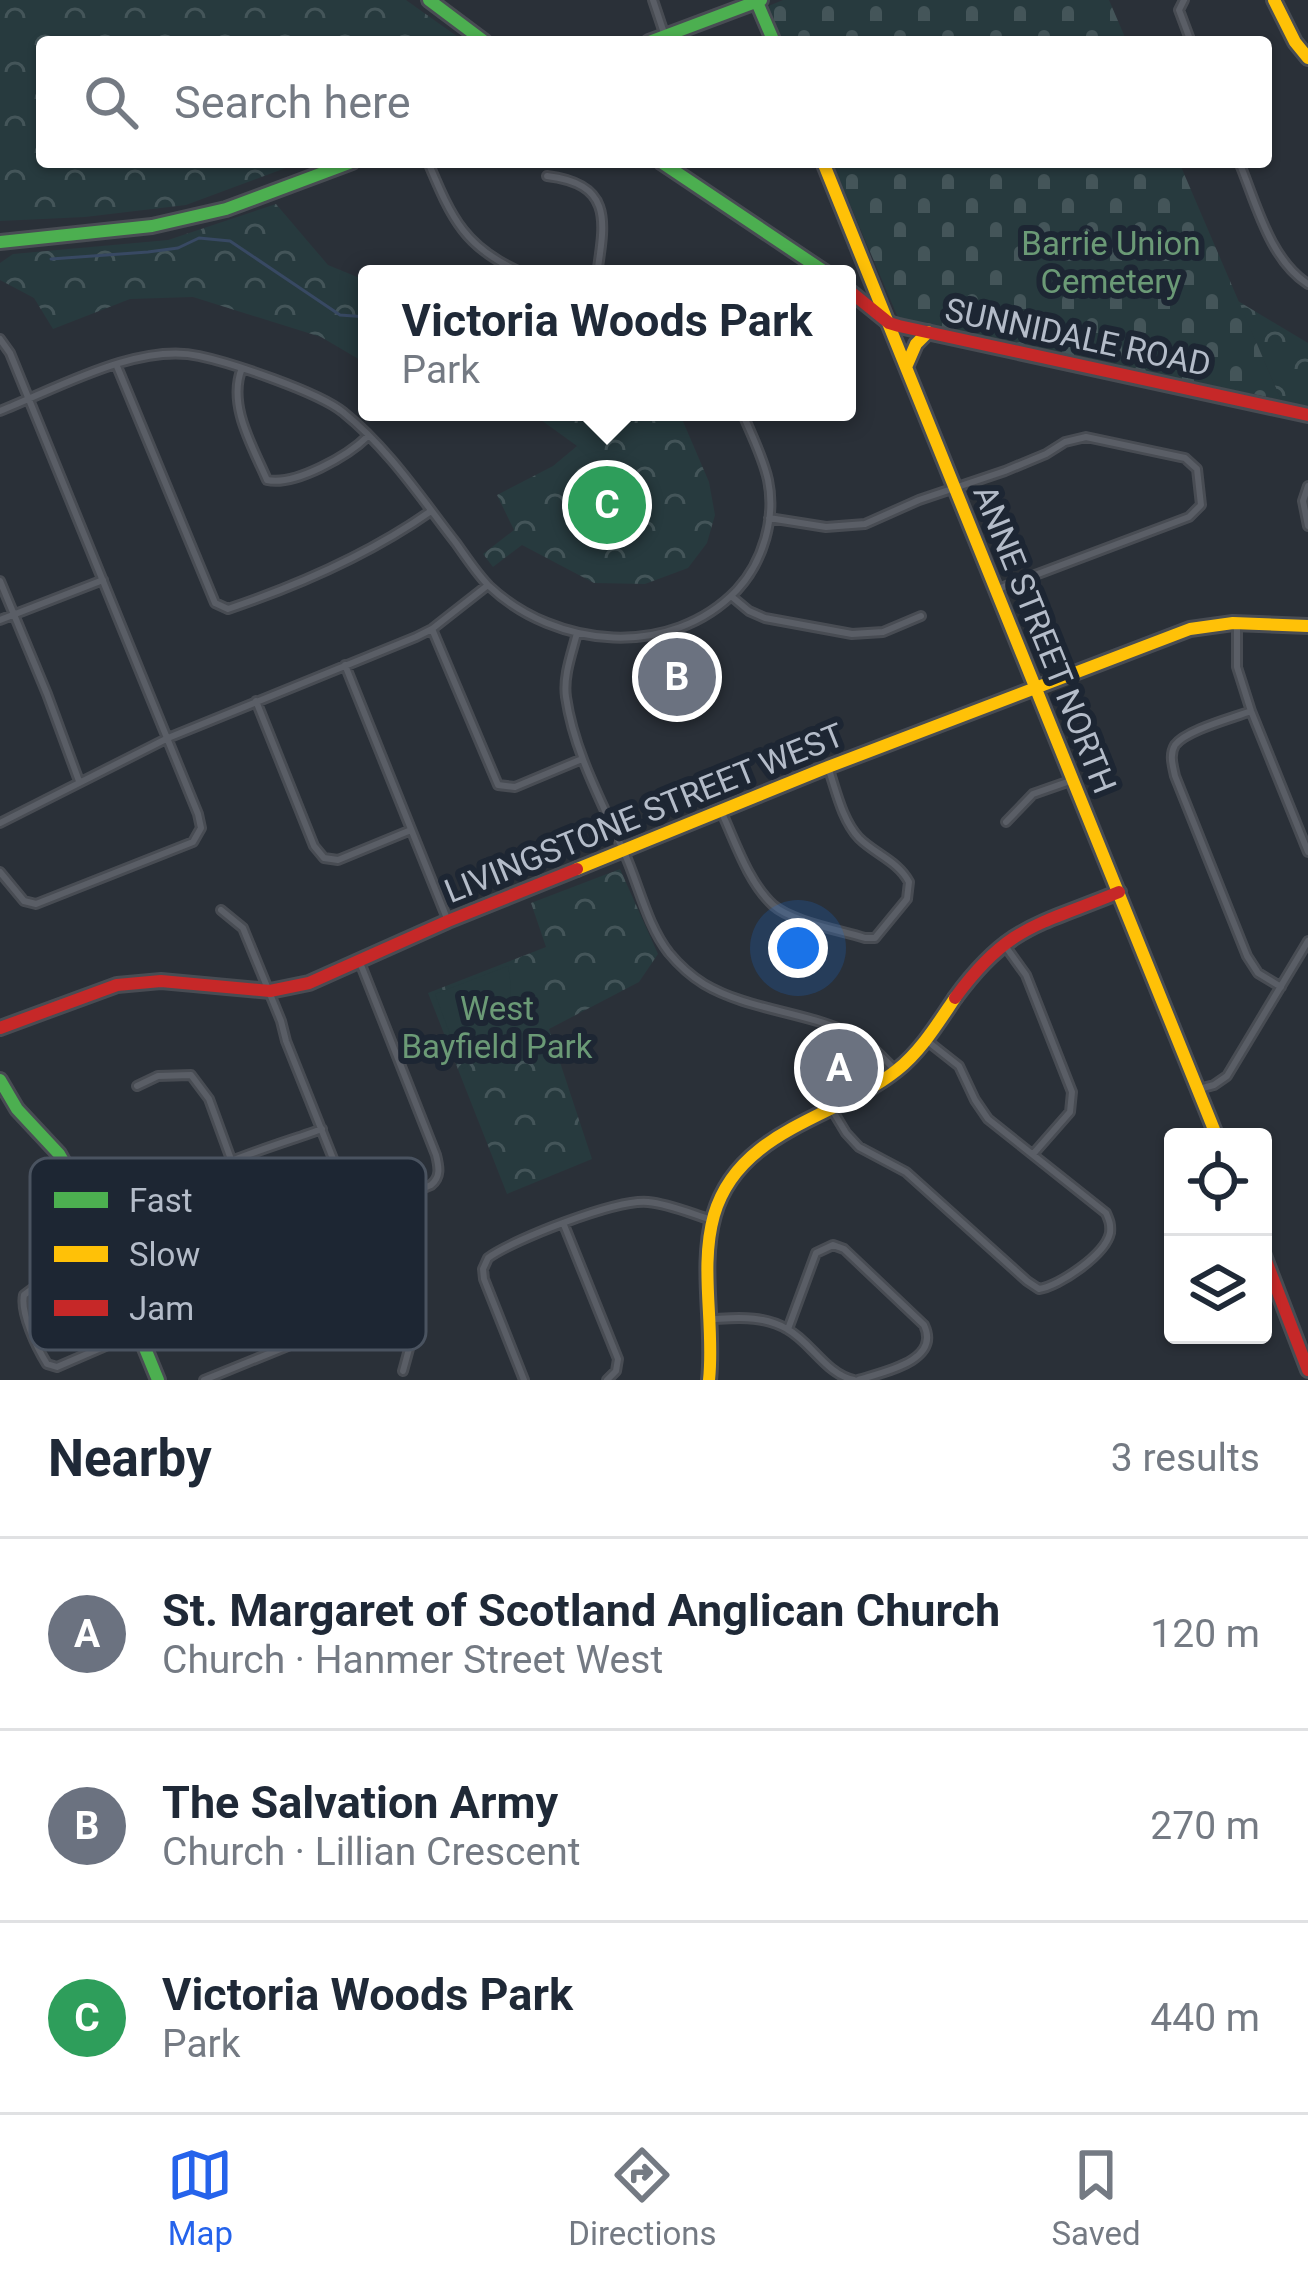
<!DOCTYPE html>
<html lang="en">
<head>
<meta charset="utf-8">
<style>
  :root { --surface:#fff; --page:#f2f2f3; --text:#1f2937; --muted:#747a83; --line:#e0e1e3; --accent:#2563eb }
  body { margin:0; font-family:Roboto,sans-serif; background:var(--page); color:var(--text) }
  .controls { position:absolute; right:36px; bottom:36px; display:grid; overflow:hidden; border-radius:12px; box-shadow:0 3px 9px #0004 }
  .controls button { width:108px; height:108px; display:grid; place-items:center; padding:0; border:0; border-bottom:3px solid var(--line); background:var(--surface); color:var(--text); font:60px sans-serif }
  .you { position:absolute; left:798px; top:948px; width:42px; height:42px; margin:-30px; border:9px solid #fff; border-radius:50%; background:#1a73e8; box-shadow:0 0 0 18px #1a73e833 }
  .badge { display:grid; place-items:center; width:78px; height:78px; border-radius:50%; background:var(--accent); color:#fff; font-size:39px; font-weight:700 }
  .pin { position:absolute; translate:-50% -50%; border:6px solid #fff; box-shadow:0 3px 12px #0006 }
  .popup { position:absolute; left:358px; top:265px; width:498px; height:156px; box-sizing:border-box; display:grid; place-content:center; border-radius:12px; background:var(--surface); filter:drop-shadow(0 3px 9px #0005); font-size:39px; white-space:nowrap; color:var(--muted) }
  .popup b { font-size:45px; color:var(--text) }
  .popup::after { content:''; position:absolute; left:50%; top:100%; margin-left:-24px; border:24px solid transparent; border-top-color:var(--surface) }
  .list { margin:0; padding:0; list-style:none }
  h2 { display:flex; justify-content:space-between; align-items:center; height:156px; margin:0; padding:0 48px; font-size:51px }
  h2 small { font-size:39px; font-weight:400; color:var(--muted) }
  .list li { display:grid; grid-template-columns:78px 1fr auto; gap:36px; align-items:center; box-sizing:border-box; height:192px; padding:0 48px; border-top:3px solid var(--line) }
  .list b { display:block; font-size:45px; white-space:nowrap }
  .list p { margin:0; font-size:39px; white-space:nowrap; color:var(--muted) }
  .list em { font-size:39px; font-style:normal; color:var(--muted) }
  .icon { flex:none; width:66px; height:66px; fill:none; stroke:currentColor; stroke-width:2; stroke-linecap:round; stroke-linejoin:round }
  .map { position:relative; flex:none; width:1308px; height:1380px; overflow:hidden }
  .search { position:absolute; background:var(--surface); box-shadow:0 3px 9px #0004; left:36px; right:36px; top:36px; height:132px; display:flex; align-items:center; gap:30px; box-sizing:border-box; padding:0 42px; border-radius:12px; color:var(--muted); font-size:45px }
  .sheet { height:732px; background:var(--surface) }
  nav { display:flex; justify-content:space-around; align-items:center; box-sizing:border-box; height:168px; border-top:3px solid var(--line); background:var(--surface); font-size:33px; color:var(--muted) }
  nav a { display:grid; justify-items:center; gap:6px }
  nav .on { color:var(--accent) }
  .map>svg:first-child { display:block }
  .forest { fill:url(#forest-crowns) }
  .cemetery { fill:url(#cemetery-stones) }
  .pitch { fill:#273a3e }
  .lines { fill:none; stroke-linecap:round; stroke-linejoin:round }
  .stream { stroke:#384963; stroke-width:3 }
  .street-casing { stroke:#484c53; stroke-width:12 }
  .fast-casing { stroke:#484c53; stroke-width:18 }
  .slow-casing { stroke:#484c53; stroke-width:18 }
  .jam-casing { stroke:#484c53; stroke-width:18 }
  .street { stroke:#5a5e66; stroke-width:6 }
  .fast { stroke:#4caf50; stroke-width:12 }
  .slow { stroke:#ffc107; stroke-width:12 }
  .jam { stroke:#c62828; stroke-width:12 }
  .labels { text-anchor:middle; dominant-baseline:central; stroke-width:12; stroke-linejoin:round; paint-order:stroke }
  .park-label { font-size:33px; fill:#6b9a76; stroke:#1d2633 }
  .street-label { font-size:33px; fill:#b4bcc9; stroke:#1d2633 }
  .key { fill:#1d2633; stroke:#4a5360; stroke-width:3 }
  .key-label { font-size:33px; fill:#b4bcc9 }
</style>
</head>
<body>
<div class="map">
<svg width="1308" height="1380" viewBox="0 0 1308 1380">
  <defs>
    <pattern id="forest-crowns" width="20" height="18" patternUnits="userSpaceOnUse" patternTransform="scale(3)"><rect width="20" height="18" fill="#273a3e"/><path d="M2 6a3 3 0 1 1 6 0M12 15a3 3 0 1 1 6 0" fill="none" stroke="#445559"/></pattern>
    <pattern id="cemetery-stones" width="16" height="16" patternUnits="userSpaceOnUse" patternTransform="scale(3)"><rect width="16" height="16" fill="#273a3e"/><path d="M2 7V4a2 2 0 0 1 4 0v3zM10 15v-3a2 2 0 0 1 4 0v3z" fill="#445559"/></pattern>
  </defs>
  <rect width="100%" height="100%" fill="#2a3038"/>
  <!-- forest -->
  <path class="forest" d="M 0,0 L 406,0 L 465,42 L 42,42 L 42,162 L 302,162 L 186,205 L 85,217 L 0,221 Z
    M 276,204 L 328,265 L 367,281 L 367,364 L 321,337 L 193,297 L 130,299 L 53,329 L 34,298 L 0,280 L 0,263 L 13,254 L 168,240 Z
    M 1238,301 L 1308,343 L 1308,406 L 1281,400 Z
    M 530,412 L 679,412 L 709,482 L 715,515 L 707,543 L 688,568 L 645,584 L 594,583 L 522,545 L 493,567 L 483,554 L 514,530 L 497,495 L 553,466 L 577,446 Z
    M 620,869 L 658,954 L 639,982 L 549,1029 L 592,1159 L 507,1194 L 428,993 L 546,947 L 531,903 Z"/>
  <!-- cemetery -->
  <path class="cemetery" d="M 783,0 L 1109,0 L 1127,42 L 781,42 L 766,7 Z
    M 832,162 L 1179,162 L 1281,400 L 899,320 Z"/>
  <!-- pitch -->
  <path class="pitch" d="M 508,966 C 517,1015 505,1042 463,1069 L 435,994 Z"/>
  <g class="lines">
    <!-- stream -->
    <path class="stream" d="M 51,259 L 148,252 L 178,248 L 199,238 L 230,241 L 340,315 L 367,317"/>
    <defs>
      <path id="street" d="M 653,0 L 665,36
        M 1184,0 L 1179,10 L 1191,42
        M 428,162 C 452,219 465,249 525,274
        M 1239,162 C 1256,202 1269,259 1308,284
        M 547,176 C 613,184 605,221 597,274
        M 0,339 L 10,353 L 198,814 L 201,828 L 193,842 L 36,904 L 24,901 L 0,872
        M 116,364 L 215,603 L 228,609 C 299,585 370,554 431,511
        M 242,368 C 227,405 253,447 267,480 C 295,486 348,456 368,436
        M 0,411 C 56,389 139,342 199,356 C 232,363 318,392 343,412 C 388,448 421,498 456,543 C 466,557 477,574 489,586 C 556,649 671,659 737,590 C 763,562 776,518 768,480 C 763,457 751,434 742,412
        M 1308,486 L 1303,501 L 1308,526
        M 769,518 L 826,527 L 865,524 L 919,500 L 1005,471 L 1046,454 L 1065,442 L 1086,437 L 1185,458 L 1197,469 L 1201,505 L 1189,517 L 998,589
        M 0,581 L 47,694 L 79,781
        M 731,596 L 749,611 L 765,618 L 852,634 L 883,632 L 921,616
        M 0,620 L 103,580
        M 1237,624 L 1237,667 L 1251,711 L 1308,852
        M 432,629 L 498,785 L 515,787 L 582,759
        M 577,633 C 572,653 563,676 566,697 C 574,752 602,802 624,852 C 639,885 647,925 669,953 C 679,965 691,976 704,984 C 751,1012 815,1012 861,1039 C 875,1048 884,1059 895,1070
        M 345,665 L 448,921
        M 256,701 L 314,846 L 324,858 L 338,860 L 411,830
        M 1251,711 C 1233,718 1186,730 1175,745 C 1169,755 1173,766 1175,776 L 1247,956 L 1258,973 L 1281,987
        M 721,811 C 735,841 748,882 773,905 C 792,922 840,930 865,938 L 875,938 L 907,899 L 909,882 C 898,861 875,854 859,838 C 842,820 836,790 828,767
        M 1006,822 L 1033,794 L 1073,780
        M 0,823 L 168,738 L 416,637 L 432,629 L 488,585
        M 221,910 L 243,928 L 281,1021 L 286,1041 L 409,1349 L 403,1371
        M 1003,943 L 1026,975 L 1072,1092 L 1070,1112 L 1034,1153
        M 137,1086 L 158,1076 L 191,1075 L 209,1099 L 232,1162
        M 1199,1089 L 1214,1085 L 1227,1076 L 1308,941
        M 831,1108 L 846,1133 L 859,1147 L 906,1172 L 1027,1281 L 1039,1289 C 1059,1286 1105,1255 1110,1233 C 1111,1224 1109,1220 1106,1213 L 988,1119 L 975,1100 L 959,1066 L 926,1040
        M 322,1129 C 287,1142 216,1162 189,1183 L 189,1200 L 215,1259 L 221,1264 L 232,1264 L 358,1219 L 379,1207 L 431,1185 C 441,1177 439,1167 436,1155 L 359,960
        M 564,1225 L 618,1359 L 616,1371 L 607,1380
        M 109,1262 L 32,1289 L 24,1295 C 20,1313 37,1348 47,1364 L 57,1367 L 138,1332
        M 712,1319 C 737,1318 763,1315 787,1329 C 811,1342 826,1374 854,1380
        M 788,1329 L 816,1253 L 833,1245 L 844,1249 L 924,1325 C 941,1361 884,1372 858,1380
        M 204,1380 L 391,1304
        M 524,1380 L 484,1279 L 483,1269 L 488,1258 C 514,1239 617,1199 648,1202 C 670,1204 692,1214 712,1220"/>
      <path id="fast" d="M 429,0 L 485,42
        M 756,0 L 774,42
        M 649,42 L 761,0
        M 661,162 L 828,274
        M 0,242 L 152,226 L 226,209 L 352,162
        M 0,1080 L 17,1109 L 59,1154 L 83,1197 L 158,1380"/>
      <path id="slow" d="M 1274,0 L 1295,42 L 1308,58
        M 823,162 L 1217,1137
        M 906,367 L 916,344 L 928,332
        M 577,869 L 828,767 L 1190,629 L 1233,623 L 1308,626
        M 709,1380 C 715,1326 699,1268 714,1215 C 739,1129 837,1118 897,1070 C 921,1051 938,1023 955,998"/>
      <path id="jam" d="M 847,289 L 889,323 L 899,326 L 1308,415
        M 955,998 C 1009,924 1040,925 1119,892
        M 0,1028 L 117,985 L 161,981 L 270,991 L 309,983 L 448,921 L 577,869
        M 1263,1253 L 1308,1370"/>
    </defs>
    <!-- street casing -->
    <use href="#street" class="street-casing"/>
    <!-- fast casing -->
    <use href="#fast" class="fast-casing"/>
    <!-- slow casing -->
    <use href="#slow" class="slow-casing"/>
    <!-- jam casing -->
    <use href="#jam" class="jam-casing"/>
    <!-- street -->
    <use href="#street" class="street"/>
    <!-- fast -->
    <use href="#fast" class="fast"/>
    <!-- slow -->
    <use href="#slow" class="slow"/>
    <!-- jam -->
    <use href="#jam" class="jam"/>
  </g>
  <g class="labels">
    <!-- park labels -->
    <g class="park-label">
      <text x="1111" y="243">Barrie Union<tspan x="1111" dy="38">Cemetery</tspan></text>
      <text x="497" y="1008">West<tspan x="497" dy="38">Bayfield Park</tspan></text>
    </g>
    <!-- street labels -->
    <g class="street-label">
      <text transform="translate(1078 337) rotate(12)">SUNNIDALE ROAD</text>
      <text transform="translate(1045 639) rotate(68)">ANNE STREET NORTH</text>
      <text transform="translate(644 813) rotate(-22)">LIVINGSTONE STREET WEST</text>
    </g>
  </g>
  <!-- legend -->
  <rect x="30" y="1158" width="396" height="192" rx="18" class="key"/>
  <rect x="54" y="1192" width="54" height="16" fill="#4caf50"/>
  <rect x="54" y="1246" width="54" height="16" fill="#ffc107"/>
  <rect x="54" y="1300" width="54" height="16" fill="#c62828"/>
  <g class="key-label">
    <text x="129" y="1212">Fast</text>
    <text x="129" y="1266">Slow</text>
    <text x="129" y="1320">Jam</text>
  </g>
</svg>
<div class="controls">
<button><svg class="icon" aria-label="locate" viewBox="0 0 24 24"><circle cx="12" cy="12" r="6"/><path d="M12 2v4M12 18v4M2 12h4M18 12h4"/></svg></button>
<button><svg class="icon" aria-label="layers" viewBox="0 0 24 24"><path d="M12 4l9 5-9 5-9-5zM3 14l9 5 9-5"/></svg></button>
</div>
<div class="you"></div>
<div class="pin badge" style="left:839px;top:1068px;background:#6b7280">A</div>
<div class="pin badge" style="left:677px;top:677px;background:#6b7280">B</div>
<div class="pin badge" style="left:607px;top:505px;background:#2e9e5b">C</div>
<div class="popup"><b>Victoria Woods Park</b>Park</div>
<div class="search"><svg class="icon" aria-label="search" viewBox="0 0 24 24"><circle cx="10" cy="10" r="6"/><path d="M15 15l6 6"/></svg>Search here</div>
</div>
<section class="sheet">
<h2>Nearby<small>3 results</small></h2>
<ul class="list">
<li><span class="badge" style="background:#6b7280">A</span><div><b>St. Margaret of Scotland Anglican Church</b><p>Church · Hanmer Street West</p></div><em>120 m</em></li>
<li><span class="badge" style="background:#6b7280">B</span><div><b>The Salvation Army</b><p>Church · Lillian Crescent</p></div><em>270 m</em></li>
<li><span class="badge" style="background:#2e9e5b">C</span><div><b>Victoria Woods Park</b><p>Park</p></div><em>440 m</em></li>
</ul>
</section>
<nav>
<a class="on"><svg class="icon" aria-label="map" viewBox="0 0 24 24"><path d="M3 6l6-2 6 2 6-2v14l-6 2-6-2-6 2zM9 4v14M15 6v14"/></svg>Map</a>
<a><svg class="icon" aria-label="directions" viewBox="0 0 24 24"><path d="M12 3l9 9-9 9-9-9zM9 14v-3h6M13 9l2 2-2 2"/></svg>Directions</a>
<a><svg class="icon" aria-label="saved" viewBox="0 0 24 24"><path d="M7 4h10v16l-5-4-5 4z"/></svg>Saved</a>
</nav>
</body>
</html>
